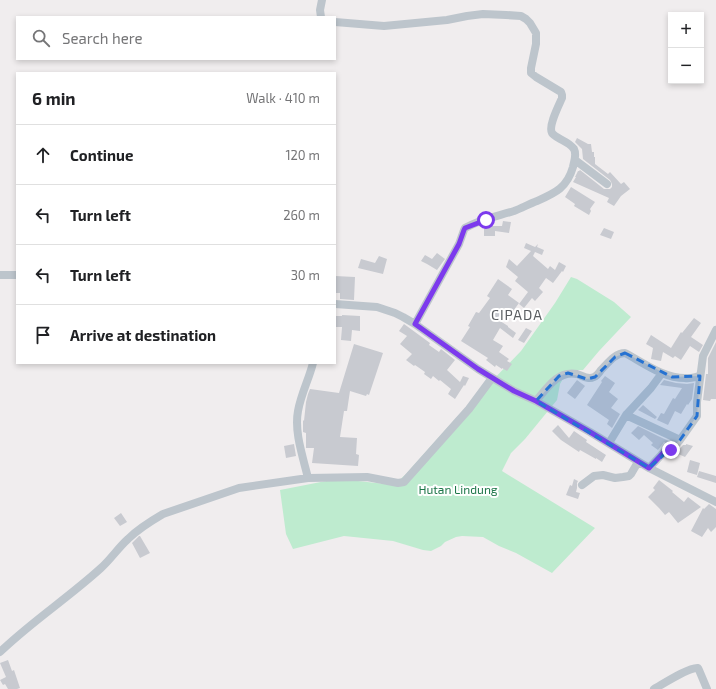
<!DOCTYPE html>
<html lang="en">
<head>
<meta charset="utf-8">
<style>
  :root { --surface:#fff; --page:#f6f6f6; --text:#202124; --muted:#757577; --line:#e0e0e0 }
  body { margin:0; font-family:"Exo 2",sans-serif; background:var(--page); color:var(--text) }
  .controls { position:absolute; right:12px; top:12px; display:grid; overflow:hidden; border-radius:0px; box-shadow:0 2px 6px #0003 }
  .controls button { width:36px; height:36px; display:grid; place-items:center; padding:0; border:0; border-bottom:1px solid var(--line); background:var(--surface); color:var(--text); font:20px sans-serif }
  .stop { position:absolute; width:12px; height:12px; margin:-9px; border:3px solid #7c3aed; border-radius:50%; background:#fff }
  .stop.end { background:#7c3aed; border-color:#fff; box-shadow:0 1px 4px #0008 }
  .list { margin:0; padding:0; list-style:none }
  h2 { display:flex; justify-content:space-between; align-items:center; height:52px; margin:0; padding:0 16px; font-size:17px }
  h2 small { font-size:13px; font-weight:400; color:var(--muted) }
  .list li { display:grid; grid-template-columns:26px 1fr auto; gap:12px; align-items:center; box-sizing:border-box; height:60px; padding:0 16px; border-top:1px solid var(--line) }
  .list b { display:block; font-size:15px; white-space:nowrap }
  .list em { font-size:13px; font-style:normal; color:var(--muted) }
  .icon { flex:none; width:22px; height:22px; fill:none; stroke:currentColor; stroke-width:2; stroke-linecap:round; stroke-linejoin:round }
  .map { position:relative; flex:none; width:716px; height:689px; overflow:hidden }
  .search { position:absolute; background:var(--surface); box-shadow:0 2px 6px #0003; left:16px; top:16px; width:320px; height:44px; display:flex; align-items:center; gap:10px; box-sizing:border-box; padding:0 14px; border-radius:0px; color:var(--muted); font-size:15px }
  .panel { position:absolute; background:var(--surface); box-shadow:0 2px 6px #0003; left:16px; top:72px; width:320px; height:292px; border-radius:0px }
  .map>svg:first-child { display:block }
  .green { fill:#beebcf }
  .building { fill:#c8cad0 }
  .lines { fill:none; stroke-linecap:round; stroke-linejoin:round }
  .minor { stroke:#bdc5cc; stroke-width:8 }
  .route { stroke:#7c3aed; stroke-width:5 }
  .marked { fill:#2572d2; fill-opacity:0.2; stroke:#2572d2; stroke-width:3; stroke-dasharray:8 5; stroke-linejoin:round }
  .labels { text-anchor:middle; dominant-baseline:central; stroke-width:4; stroke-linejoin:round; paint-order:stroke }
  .park-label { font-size:12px; fill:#1d7649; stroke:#fff }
  .quarter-label { font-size:14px; letter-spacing:1px; fill:#5b5e62; stroke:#fff }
</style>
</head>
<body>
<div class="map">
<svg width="716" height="689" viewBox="0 0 716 689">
  <rect width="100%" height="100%" fill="#f0edee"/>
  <!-- green -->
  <path class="green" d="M 571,277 L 577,279 L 614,302 L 631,317 L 599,351 L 583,370 L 568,370 L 560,384 L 557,400 L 525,439 L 511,453 L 502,471 L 595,528 L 552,573 L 516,553 L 499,546 L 483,537 L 462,536 L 456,537 L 445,542 L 441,546 L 431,551 L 423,550 L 393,541 L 344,536 L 293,549 L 286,534 L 280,490 L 326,481 L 349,480 L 394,485 L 406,474 L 456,418 L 521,351 L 555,303 Z"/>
  <!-- building -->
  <path class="building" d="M 577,138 L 588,144 L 591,144 L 592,152 L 594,152 L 594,157 L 595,157 L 595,164 L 608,174 L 610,172 L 621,184 L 624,182 L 630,189 L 621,196 L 614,206 L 607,202 L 609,198 L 573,182 L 576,177 L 575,177 L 578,171 L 579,171 L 580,170 L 604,189 L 610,189 L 612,187 L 612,184 L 610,180 L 583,159 L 582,149 L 575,142 Z
    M 571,187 L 595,202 L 590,209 L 591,211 L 589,215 L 574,206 L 575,204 L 565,197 Z
    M 503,221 L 511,222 L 509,233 L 495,231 L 495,236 L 484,236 L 484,226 L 502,226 Z
    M 604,228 L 614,232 L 611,239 L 600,235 Z
    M 526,243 L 535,247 L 538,244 L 537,247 L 544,250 L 542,255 L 535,252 L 533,256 L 548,269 L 550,266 L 555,270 L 559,262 L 566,266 L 563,272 L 562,271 L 553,283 L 546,278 L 539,288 L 543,292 L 535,301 L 532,298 L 524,308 L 519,304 L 528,292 L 515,281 L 518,277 L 506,267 L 509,259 L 517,266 L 531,251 L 524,248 Z
    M 437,253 L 445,259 L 437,270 L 427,264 L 421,261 L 425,255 L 432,259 Z
    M 379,256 L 387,259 L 383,274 L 358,268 L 361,259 L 375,263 Z
    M 335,276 L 355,277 L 354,300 L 340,299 L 340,293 L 335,293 Z
    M 498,279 L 512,289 L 508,295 L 519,303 L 511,314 L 505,308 L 497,319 L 508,326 L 508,327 L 516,333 L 513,338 L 500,328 L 493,340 L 503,346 L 499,352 L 509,359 L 507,361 L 512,364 L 507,371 L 502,368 L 502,369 L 496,365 L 495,367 L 486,360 L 488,358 L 461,341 L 470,327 L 468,326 L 476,312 L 479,313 L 490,298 L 487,296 Z
    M 342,315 L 360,316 L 360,331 L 352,330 L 351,341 L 341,340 L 342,327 L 336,327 L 335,316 L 342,316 Z
    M 694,318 L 701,323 L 691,337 L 703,345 L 699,352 L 690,346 L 681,360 L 675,356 L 673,358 L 663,352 L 661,361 L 651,359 L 653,348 L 646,344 L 651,335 L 671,348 L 681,332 L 682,333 Z
    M 404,324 L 430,343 L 429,345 L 439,352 L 441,349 L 455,360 L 447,370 L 460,382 L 463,376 L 469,378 L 465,386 L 464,385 L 455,399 L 448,394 L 451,389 L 440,380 L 439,381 L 433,376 L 431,379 L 424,374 L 425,372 L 415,365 L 414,366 L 406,360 L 412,354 L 400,344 L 407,336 L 399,331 Z
    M 526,328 L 532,331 L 524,343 L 518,340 Z
    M 716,342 L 716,399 L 711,399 L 710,401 L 703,400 L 706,374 L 708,374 L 708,358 Z
    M 354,344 L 383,353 L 369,395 L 367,394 L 366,396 L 350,391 L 347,411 L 344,411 L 340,437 L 357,438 L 356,454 L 359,455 L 358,466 L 312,463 L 314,448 L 306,448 L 306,433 L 303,432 L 303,420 L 304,421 L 306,402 L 308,394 L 310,389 L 339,393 Z
    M 605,376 L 615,383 L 609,392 L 618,399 L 611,408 L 620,414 L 612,428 L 607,424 L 609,420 L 587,405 L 602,382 L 601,381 Z
    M 577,380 L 585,386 L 575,399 L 567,393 Z
    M 664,380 L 676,383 L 687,384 L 694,383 L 692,399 L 688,405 L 687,404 L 681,414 L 675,411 L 668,425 L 657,420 L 661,413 L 664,414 L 673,398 L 675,399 L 682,388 L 660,385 Z
    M 643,405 L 657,417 L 655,419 L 638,410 Z
    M 558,425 L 569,438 L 574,431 L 587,440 L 586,442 L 606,455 L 602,462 L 596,458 L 596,459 L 580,450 L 579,452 L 561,440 L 552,431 Z
    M 638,426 L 658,436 L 671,442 L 669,444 L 664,442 L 658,450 L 651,445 L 653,443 L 644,435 L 639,440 L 631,433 Z
    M 294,444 L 296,456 L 286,458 L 284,446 Z
    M 686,444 L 693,446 L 685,457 L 676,453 L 683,445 L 686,445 Z
    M 690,460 L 700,463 L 697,475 L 687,472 Z
    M 699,471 L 716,476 L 716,483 L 697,477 Z
    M 574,479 L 578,481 L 577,483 L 577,488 L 576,492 L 580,493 L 578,499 L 566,495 L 570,485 L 572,486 Z
    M 659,480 L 673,491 L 672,492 L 684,502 L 688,497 L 701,507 L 678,523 L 669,512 L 665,515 L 659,508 L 648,497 L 655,490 L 653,488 Z
    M 709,504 L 716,509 L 716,527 L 711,532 L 708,528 L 702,537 L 691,531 L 703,508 L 704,509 Z
    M 121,513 L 127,522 L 120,526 L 114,518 Z
    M 139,536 L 140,536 L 150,553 L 140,558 L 132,543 Z
    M 8,660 L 12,671 L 14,670 L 20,688 L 17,689 L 8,689 L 5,684 L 3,685 L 0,680 L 6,677 L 0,663 Z"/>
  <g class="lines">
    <!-- minor -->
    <path class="minor" d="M 321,17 L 320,10 L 322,0
      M 335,22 L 384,26 L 447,20 L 467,16 L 483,14 L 506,15 L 521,16 L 526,19 L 530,23 L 536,33 L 536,44 L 531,68 L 531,73 L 536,77 L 561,92 L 562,95 L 562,98 C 559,105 548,126 552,133 C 554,136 559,138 562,140 C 566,142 571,145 574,149 C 577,155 574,161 573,167 C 567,188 555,193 537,201 C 529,204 522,208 514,211 C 498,216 480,219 465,228 L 464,230 L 459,244 L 415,324
      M 575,160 L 607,184
      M 0,275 L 17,275
      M 335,304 L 377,307 L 395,313 L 403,317 L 415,324 L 478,369 L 514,391 L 536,401 L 590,432 L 649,468 L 716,502
      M 536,401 C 547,388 558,370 577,374 C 583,376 588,380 594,377 C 597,376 599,373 601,370 C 608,363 615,353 625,353 C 644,363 663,378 685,378 C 690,379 695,377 700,376
      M 626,415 L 680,440
      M 609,443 L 626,415 L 651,388 L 662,373
      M 649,468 L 665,451 L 671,450 L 680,440 L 697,416 L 697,402 L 703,356 L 716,330
      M 308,478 C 303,457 294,432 298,411 C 301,394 309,379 313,363
      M 582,485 L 594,476 L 603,475 L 615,478 L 623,477 L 629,476 L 631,474 L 638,462
      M 0,652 C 31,622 68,598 101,568 C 111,559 118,548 128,539 C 138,529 151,521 163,514 L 239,488 L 308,478 L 367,477 L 398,483 L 404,482 L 469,409 L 492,378
      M 654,689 C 663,684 689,667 698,668 L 699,670 L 707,689"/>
  </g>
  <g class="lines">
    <!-- route -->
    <path class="route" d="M 486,220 L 465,228 L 464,230 L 459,244 L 415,324 L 478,369 L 514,391 L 536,401 L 590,432 L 649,468 L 665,451 L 671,450"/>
  </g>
  <!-- marked area -->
  <path class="marked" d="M 625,353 L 672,377 L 700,376 L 697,416 L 680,440 L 649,468 L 536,401 L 559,376 L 568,373 L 587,379 L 595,377 L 615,357 Z"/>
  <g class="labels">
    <!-- park labels -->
    <g class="park-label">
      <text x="458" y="489">Hutan Lindung</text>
    </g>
    <!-- quarter labels -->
    <g class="quarter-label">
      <text x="517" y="314">CIPADA</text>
    </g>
  </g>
</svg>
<div class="controls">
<button>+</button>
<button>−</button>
</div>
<div class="stop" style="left:486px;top:220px"></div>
<div class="stop end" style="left:671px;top:450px"></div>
<div class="search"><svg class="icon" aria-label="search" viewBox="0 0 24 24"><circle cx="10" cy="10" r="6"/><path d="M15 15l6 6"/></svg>Search here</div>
<section class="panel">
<h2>6 min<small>Walk · 410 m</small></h2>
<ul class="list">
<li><svg class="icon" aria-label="ahead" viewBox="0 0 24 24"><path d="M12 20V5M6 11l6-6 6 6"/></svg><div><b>Continue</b></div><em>120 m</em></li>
<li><svg class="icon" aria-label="left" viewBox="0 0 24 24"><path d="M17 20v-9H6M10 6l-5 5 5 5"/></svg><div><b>Turn left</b></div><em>260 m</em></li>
<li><svg class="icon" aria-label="left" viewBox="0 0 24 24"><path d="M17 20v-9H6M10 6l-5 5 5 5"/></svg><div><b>Turn left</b></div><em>30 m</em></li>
<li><svg class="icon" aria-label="arrive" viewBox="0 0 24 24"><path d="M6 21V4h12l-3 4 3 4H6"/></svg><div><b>Arrive at destination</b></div></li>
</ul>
</section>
</div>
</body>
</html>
